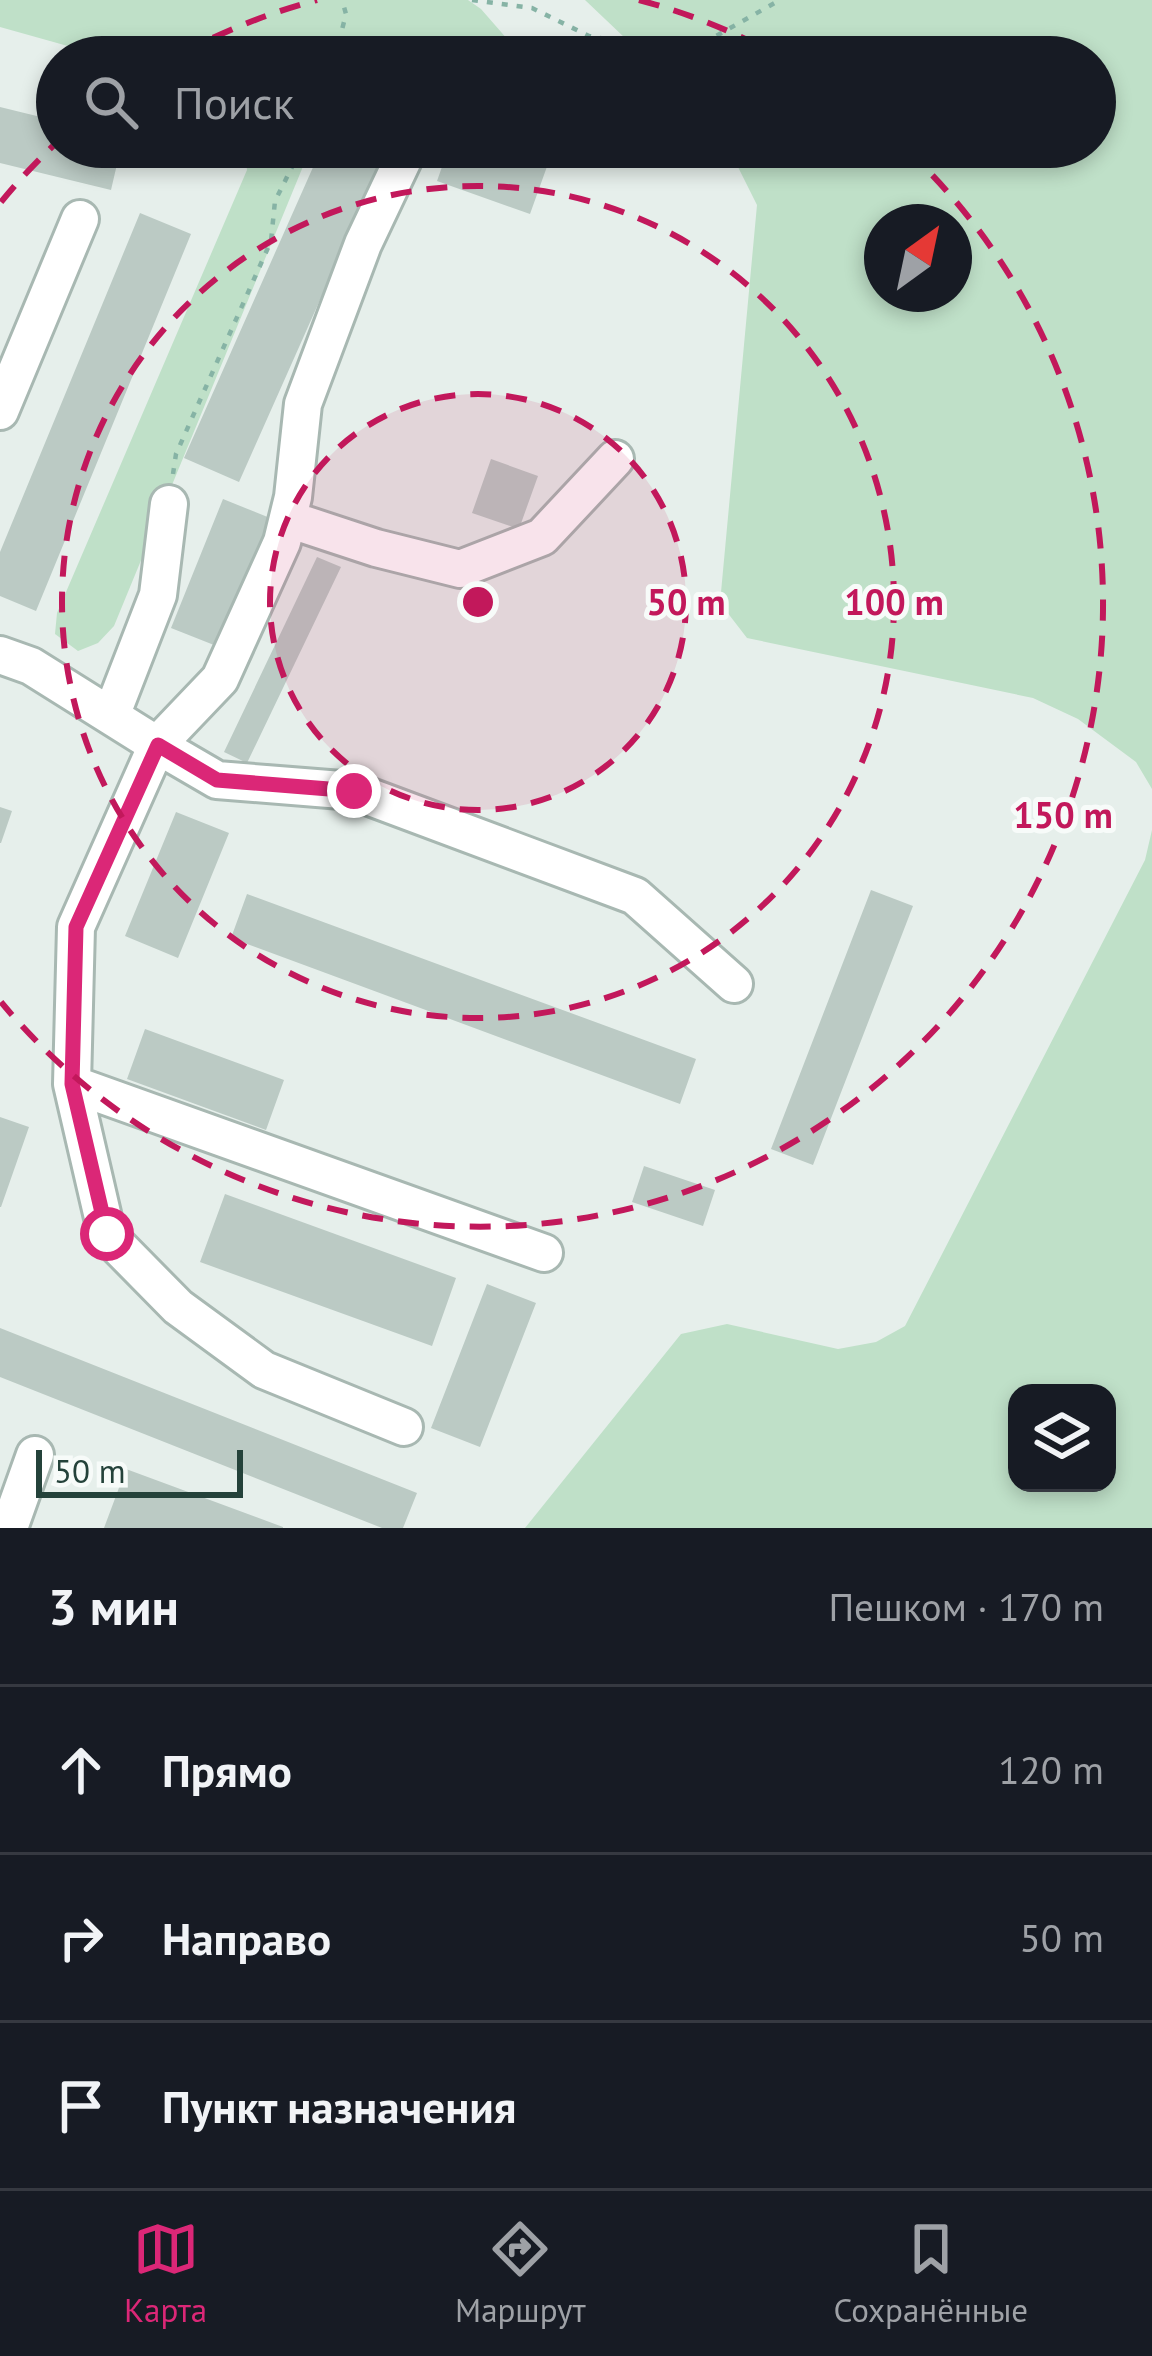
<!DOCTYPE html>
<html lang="ru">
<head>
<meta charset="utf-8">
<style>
  :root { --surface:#171b24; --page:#20242c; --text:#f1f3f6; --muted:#9ea1a6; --line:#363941; --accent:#db2777 }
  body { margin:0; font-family:"PT Sans",sans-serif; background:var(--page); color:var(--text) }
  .controls { position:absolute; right:36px; bottom:36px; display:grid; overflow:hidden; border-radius:24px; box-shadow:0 6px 18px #0003 }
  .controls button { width:108px; height:108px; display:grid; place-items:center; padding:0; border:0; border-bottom:3px solid var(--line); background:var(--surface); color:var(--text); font:60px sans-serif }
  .compass { position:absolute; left:864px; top:204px; width:108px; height:108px; border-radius:50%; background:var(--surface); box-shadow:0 6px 18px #0003; rotate:33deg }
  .scale { position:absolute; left:36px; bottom:30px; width:207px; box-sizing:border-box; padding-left:12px; border:6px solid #24423a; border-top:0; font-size:33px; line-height:42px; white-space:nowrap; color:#24423a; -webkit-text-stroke:9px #f7fbf9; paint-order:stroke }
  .stop { position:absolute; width:36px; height:36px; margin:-27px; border:9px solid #db2777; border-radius:50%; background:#fff }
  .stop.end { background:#db2777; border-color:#fff; box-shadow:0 3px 12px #0008 }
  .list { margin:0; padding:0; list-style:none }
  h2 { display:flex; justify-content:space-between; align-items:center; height:156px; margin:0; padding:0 48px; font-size:51px }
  h2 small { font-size:39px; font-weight:400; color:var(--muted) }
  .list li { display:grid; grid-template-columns:78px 1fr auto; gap:36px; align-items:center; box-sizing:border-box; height:168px; padding:0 48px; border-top:3px solid var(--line) }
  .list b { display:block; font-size:45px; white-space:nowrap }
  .list em { font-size:39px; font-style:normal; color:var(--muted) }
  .icon { flex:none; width:66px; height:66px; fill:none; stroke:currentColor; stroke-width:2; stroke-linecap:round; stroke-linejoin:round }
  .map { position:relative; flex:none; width:1152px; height:1528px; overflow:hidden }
  .search { position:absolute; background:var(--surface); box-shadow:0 6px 18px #0003; left:36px; right:36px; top:36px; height:132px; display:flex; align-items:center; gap:30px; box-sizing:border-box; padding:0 42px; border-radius:66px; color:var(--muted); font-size:45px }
  .sheet { height:660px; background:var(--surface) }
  nav { display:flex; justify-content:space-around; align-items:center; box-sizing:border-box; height:168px; border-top:3px solid var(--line); background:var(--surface); font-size:33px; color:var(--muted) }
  nav a { display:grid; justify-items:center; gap:6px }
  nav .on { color:var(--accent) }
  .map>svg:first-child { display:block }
  .green { fill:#bfe0c8; fill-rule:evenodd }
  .building { fill:#bbcac4 }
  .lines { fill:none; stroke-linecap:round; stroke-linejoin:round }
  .minor-casing { stroke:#a8b8b2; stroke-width:42 }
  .path { stroke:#86b3a5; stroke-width:4.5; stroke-dasharray:6 9; stroke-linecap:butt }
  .minor { stroke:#fff; stroke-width:36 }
  .route { stroke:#db2777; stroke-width:15 }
  .ring { fill:none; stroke:#c2185b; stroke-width:6; stroke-dasharray:21 15 }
  .centre { fill:#c2185b; stroke:#f7fbf9; stroke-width:6 }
  .ring-label { font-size:36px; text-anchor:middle; font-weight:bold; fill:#c2185b; stroke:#f7fbf9; stroke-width:10; stroke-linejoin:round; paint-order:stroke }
</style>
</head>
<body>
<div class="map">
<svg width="1152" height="1528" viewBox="0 0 1152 1528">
  <rect width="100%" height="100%" fill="#e6efeb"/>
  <!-- green -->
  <path class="green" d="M 0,0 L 468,0 L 481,9 L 523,57 L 107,57 L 0,27 Z
    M 585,0 L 1152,0 L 1152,789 L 1136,762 L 1078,719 L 1033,698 L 747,638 L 720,603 L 757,205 L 728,147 L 1095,147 L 1095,57 L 645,57 ZM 954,222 L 954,294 L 882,294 L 882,222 Z
    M 244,147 L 311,147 L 114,626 L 98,643 L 78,651 L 55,634 L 57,613 L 247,170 Z
    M 1152,830 L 1152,1528 L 525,1528 L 681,1334 L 727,1324 L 838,1349 L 876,1342 L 905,1326 L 1145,860 ZM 1107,1393 L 1107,1483 L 1017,1483 L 1017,1393 Z"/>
  <!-- building -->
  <path class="building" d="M 0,107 L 57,121 L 57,147 L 121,147 L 111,190 L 0,163 Z
    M 322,147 L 388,147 L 239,482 L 184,458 Z
    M 449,147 L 554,147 L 530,214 L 437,181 Z
    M 140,213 L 191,234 L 36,611 L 0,596 L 0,552 Z
    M 491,459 L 538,476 L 519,529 L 472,513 Z
    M 223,499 L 270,518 L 219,647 L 171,628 Z
    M 317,557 L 341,567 L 247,763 L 224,752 Z
    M 0,807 L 12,811 L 1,843 L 0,843 Z
    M 176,812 L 229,833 L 178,958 L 125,936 Z
    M 871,890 L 913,906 L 813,1165 L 771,1149 Z
    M 247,894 L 696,1059 L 680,1104 L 231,938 Z
    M 145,1029 L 284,1080 L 266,1130 L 127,1079 Z
    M 0,1117 L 29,1127 L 1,1207 L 0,1207 Z
    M 644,1166 L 715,1190 L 703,1226 L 632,1202 Z
    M 225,1194 L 456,1278 L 432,1346 L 200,1262 Z
    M 487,1284 L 536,1303 L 480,1447 L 431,1428 Z
    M 0,1328 L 417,1493 L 403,1528 L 382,1528 L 0,1377 Z
    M 126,1469 L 283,1527 L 283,1528 L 104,1528 Z"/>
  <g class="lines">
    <defs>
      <path id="minor" d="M 409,147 L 363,244 L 303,404 L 293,497 L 282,542 L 220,679 L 157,745 L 217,780 L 354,791 L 635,896 L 734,984
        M 0,411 L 80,219
        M 288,519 L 376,548 L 460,569 L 542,537 L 615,459
        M 0,655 L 31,666 L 157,745 L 76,927 L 72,1084 L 107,1235 L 178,1307 L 264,1370 L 404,1427
        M 111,716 L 158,595 L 169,504
        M 72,1084 L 544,1253
        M 9,1528 L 35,1455"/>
    </defs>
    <!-- minor casing -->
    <use href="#minor" class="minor-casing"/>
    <!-- path -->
    <path class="path" d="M 472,0 L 532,8 L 589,36 L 670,50 L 716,36 L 780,0
      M 335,57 L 346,14 L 342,0
      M 173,474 L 176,454 L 271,241 L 275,201 L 302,147"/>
    <!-- minor -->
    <use href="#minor" class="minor"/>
  </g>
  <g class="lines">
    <!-- route -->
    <path class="route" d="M 107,1234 L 72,1084 L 76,927 L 158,745 L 217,780 L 354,791"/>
  </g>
  <!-- distance rings -->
  <circle cx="478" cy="602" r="208" fill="#c2185b" fill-opacity=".12"/>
  <g class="ring">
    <circle cx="478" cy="602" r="208"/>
    <circle cx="478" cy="602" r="416"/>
    <path d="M1 202A623 623 0 0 1 53 146M181 54A623 623 0 0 1 317 0M639 0A623 623 0 0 1 775 54M907 150A623 623 0 1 1 1 1002"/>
  </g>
  <circle cx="478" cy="602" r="18" class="centre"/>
  <g class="ring-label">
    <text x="686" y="615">50 m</text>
    <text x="894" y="615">100 m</text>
    <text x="1063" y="828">150 m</text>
  </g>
</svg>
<div class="controls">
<button><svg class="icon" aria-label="layers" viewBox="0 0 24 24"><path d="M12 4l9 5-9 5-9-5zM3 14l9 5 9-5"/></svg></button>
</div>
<svg class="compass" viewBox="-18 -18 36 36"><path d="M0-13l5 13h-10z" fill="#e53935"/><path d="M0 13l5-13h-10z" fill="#9ea1a6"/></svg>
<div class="scale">50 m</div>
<div class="stop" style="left:107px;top:1234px"></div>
<div class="stop end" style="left:354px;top:791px"></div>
<div class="search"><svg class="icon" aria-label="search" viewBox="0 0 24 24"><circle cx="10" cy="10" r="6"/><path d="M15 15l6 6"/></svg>Поиск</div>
</div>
<section class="sheet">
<h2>3 мин<small>Пешком · 170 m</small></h2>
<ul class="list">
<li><svg class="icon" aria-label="ahead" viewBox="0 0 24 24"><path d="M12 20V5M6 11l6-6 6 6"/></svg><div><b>Прямо</b></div><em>120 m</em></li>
<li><svg class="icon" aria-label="right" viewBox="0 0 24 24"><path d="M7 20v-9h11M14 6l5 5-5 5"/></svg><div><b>Направо</b></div><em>50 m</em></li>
<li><svg class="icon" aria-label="arrive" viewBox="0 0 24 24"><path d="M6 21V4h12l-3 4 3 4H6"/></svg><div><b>Пункт назначения</b></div></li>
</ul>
</section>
<nav>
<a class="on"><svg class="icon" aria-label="map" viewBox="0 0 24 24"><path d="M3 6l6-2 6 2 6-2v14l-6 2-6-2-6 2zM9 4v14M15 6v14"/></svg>Карта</a>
<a><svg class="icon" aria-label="directions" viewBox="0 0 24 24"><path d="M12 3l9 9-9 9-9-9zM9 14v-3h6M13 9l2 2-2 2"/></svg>Маршрут</a>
<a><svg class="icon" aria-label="saved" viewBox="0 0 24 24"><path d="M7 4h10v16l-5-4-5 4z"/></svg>Сохранённые</a>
</nav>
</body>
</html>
